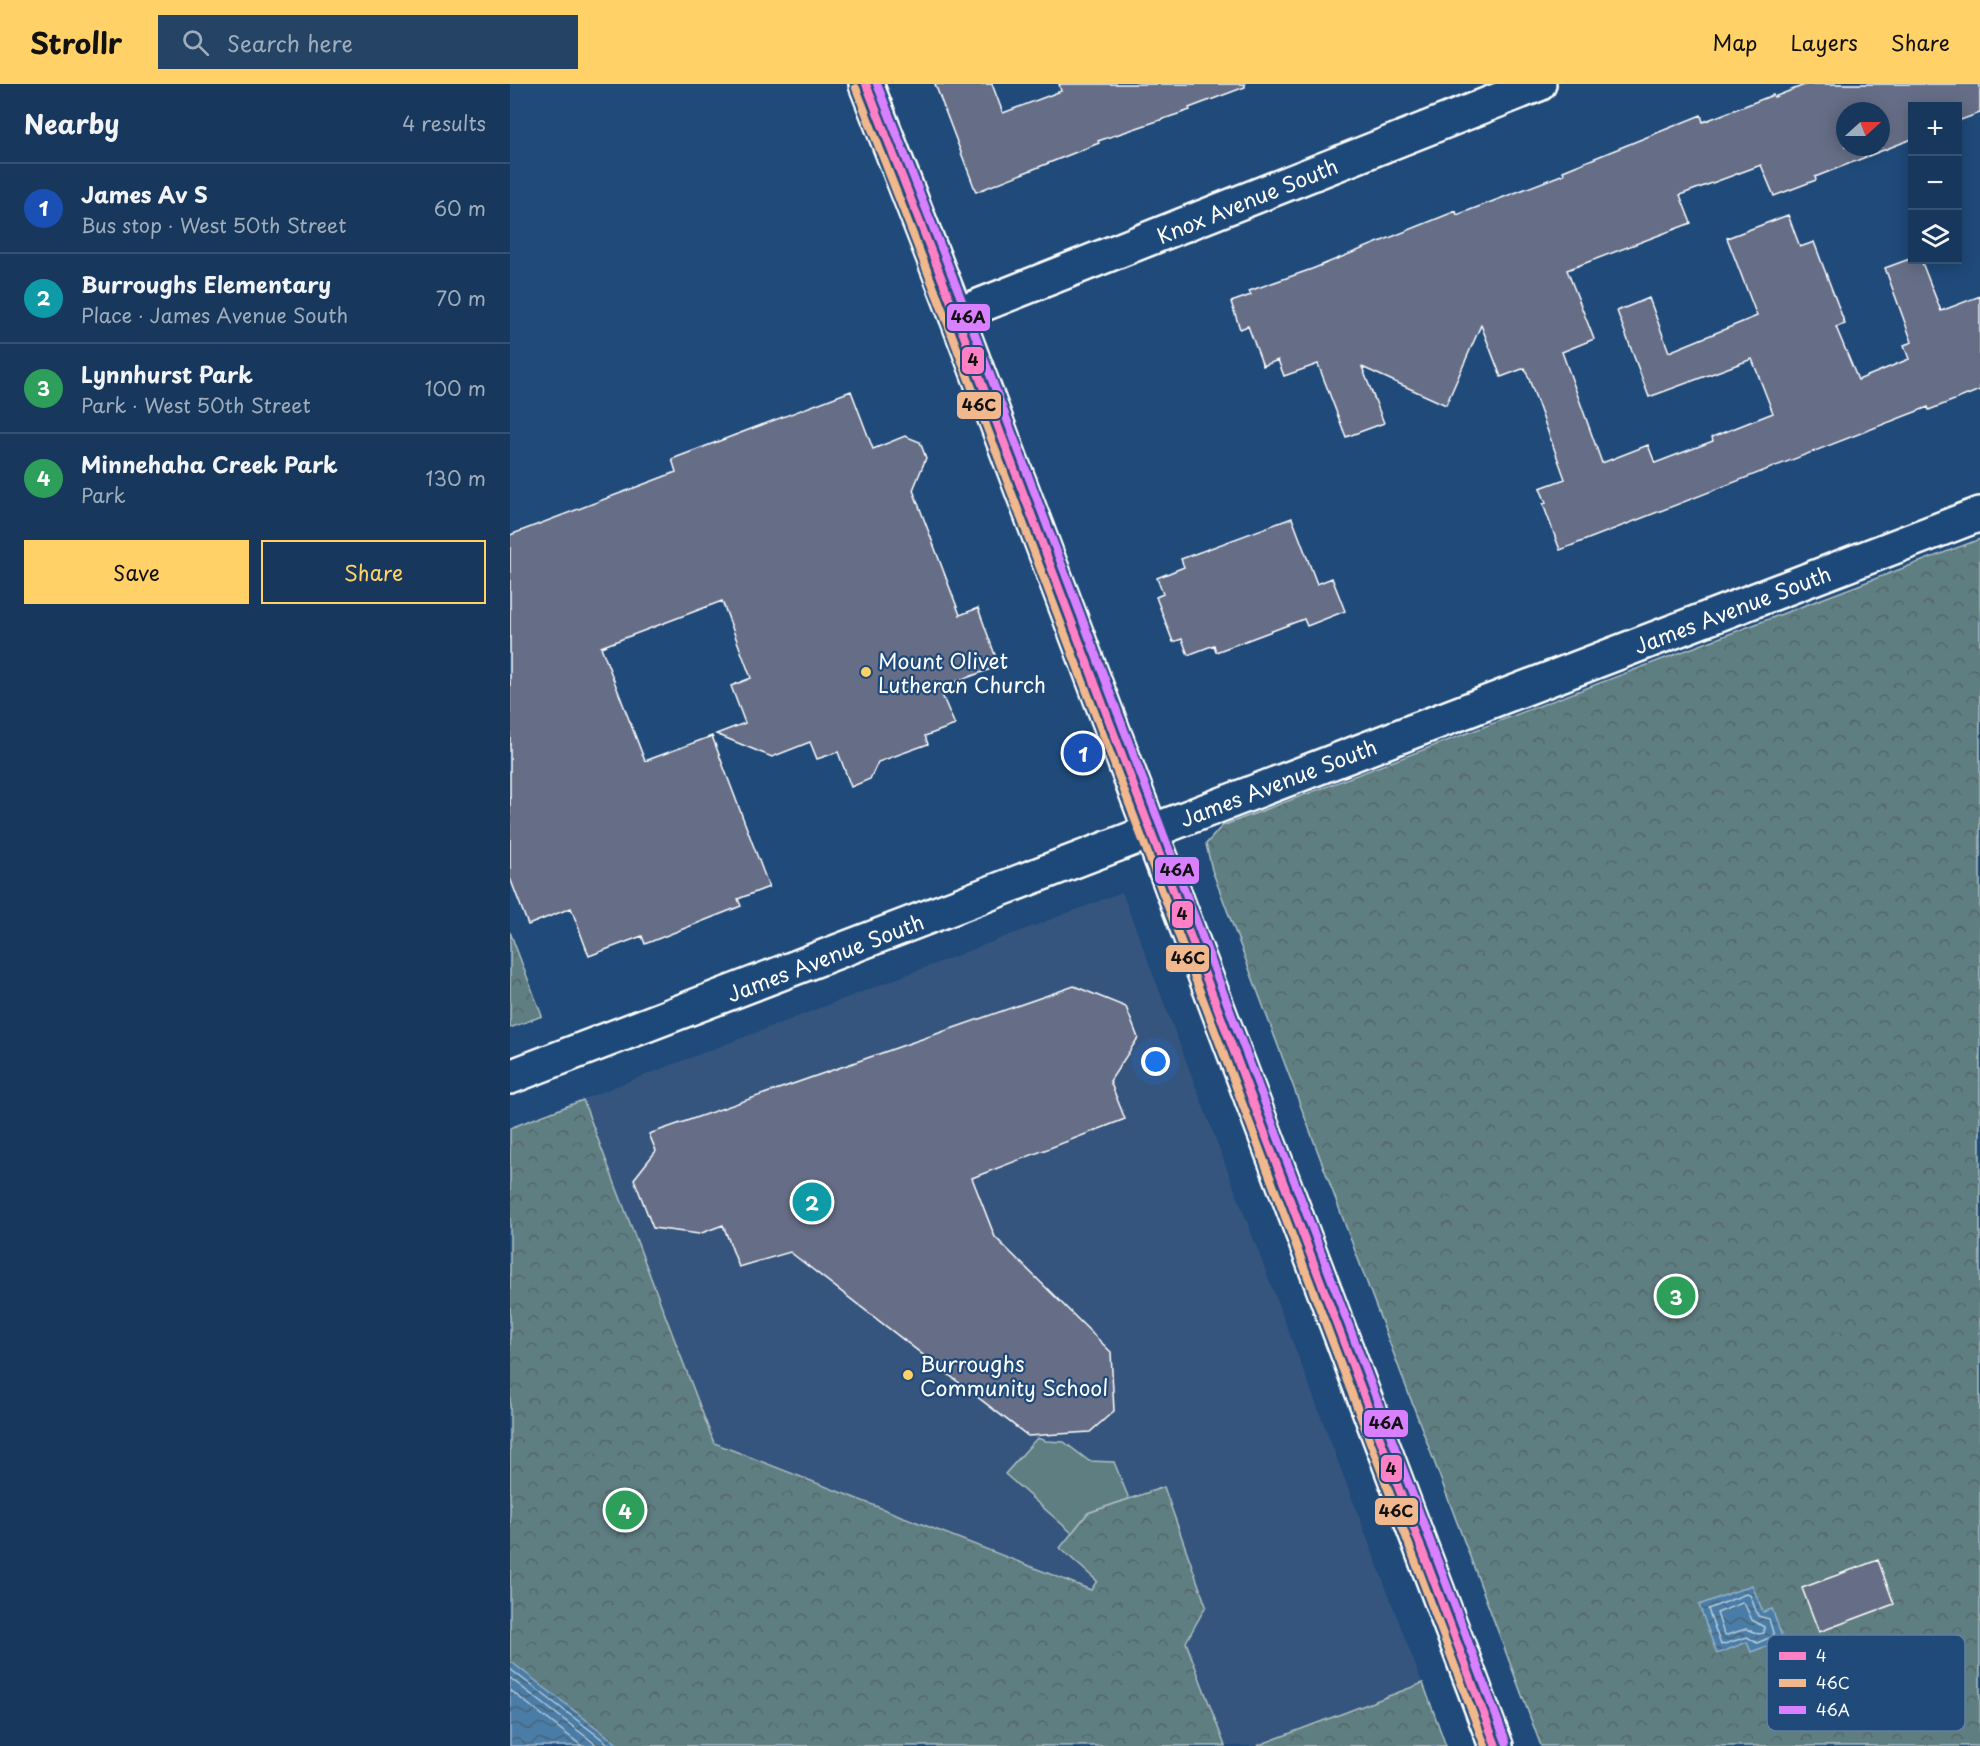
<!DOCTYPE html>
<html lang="en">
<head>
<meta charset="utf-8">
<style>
  :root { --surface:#17385c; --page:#244365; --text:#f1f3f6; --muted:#9eacbb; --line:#365272; --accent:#ffd166 }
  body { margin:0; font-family:"Playpen Sans",sans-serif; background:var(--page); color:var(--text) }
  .controls { position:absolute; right:18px; top:18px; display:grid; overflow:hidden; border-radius:0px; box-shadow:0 3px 15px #0003 }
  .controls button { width:54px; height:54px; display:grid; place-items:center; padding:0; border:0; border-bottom:2px solid var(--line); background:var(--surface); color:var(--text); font:30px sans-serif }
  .compass { position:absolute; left:1326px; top:18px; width:54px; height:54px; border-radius:50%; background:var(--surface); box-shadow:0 3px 15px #0003; rotate:69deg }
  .you { position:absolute; left:646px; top:978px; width:21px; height:21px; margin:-15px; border:4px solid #fff; border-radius:50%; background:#1a73e8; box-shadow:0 0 0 9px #1a73e833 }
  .badge { display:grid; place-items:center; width:39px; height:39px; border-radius:50%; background:var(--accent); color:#fff; font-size:20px; font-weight:700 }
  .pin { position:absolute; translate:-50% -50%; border:3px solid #fff; box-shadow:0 2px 6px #0006 }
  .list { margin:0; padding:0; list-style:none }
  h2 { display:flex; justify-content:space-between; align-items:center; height:78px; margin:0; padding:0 24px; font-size:26px }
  h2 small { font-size:20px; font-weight:400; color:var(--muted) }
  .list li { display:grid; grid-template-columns:39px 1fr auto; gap:18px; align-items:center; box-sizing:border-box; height:90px; padding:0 24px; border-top:2px solid var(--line) }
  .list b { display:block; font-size:22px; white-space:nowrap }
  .list p { margin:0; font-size:20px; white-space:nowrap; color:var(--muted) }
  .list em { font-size:20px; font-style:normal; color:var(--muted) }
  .actions { display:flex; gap:12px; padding:18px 24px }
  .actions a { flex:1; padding:14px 0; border:2px solid var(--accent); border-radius:0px; text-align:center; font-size:21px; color:var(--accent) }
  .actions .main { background:var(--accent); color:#111 }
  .icon { flex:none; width:33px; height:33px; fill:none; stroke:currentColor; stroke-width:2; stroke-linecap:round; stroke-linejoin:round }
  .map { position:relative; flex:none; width:1470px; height:1662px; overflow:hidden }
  header { display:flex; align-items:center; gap:36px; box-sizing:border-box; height:84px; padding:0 30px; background:var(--accent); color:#111 }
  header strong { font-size:28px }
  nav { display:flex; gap:33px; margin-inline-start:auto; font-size:21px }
  .search { width:420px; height:54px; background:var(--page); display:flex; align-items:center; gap:15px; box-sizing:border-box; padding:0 21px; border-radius:0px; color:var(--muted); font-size:22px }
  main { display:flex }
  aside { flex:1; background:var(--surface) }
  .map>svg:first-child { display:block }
  .built { fill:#34557e }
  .grass { fill:#5e7e82; stroke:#aebec0; stroke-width:1.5 }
  .forest { fill:url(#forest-crowns); stroke:#aebec0; stroke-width:1.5 }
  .water { fill:url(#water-waves); stroke:#91b0ca; stroke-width:1.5 }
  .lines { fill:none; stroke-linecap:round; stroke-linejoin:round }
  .shore { stroke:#b6cbdb; stroke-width:1.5 }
  .building { fill:#666e87; stroke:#fff; stroke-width:1.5; fill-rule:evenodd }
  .street-casing { stroke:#fff; stroke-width:38 }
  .secondary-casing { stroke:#fff; stroke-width:38 }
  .street { stroke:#1f4a7a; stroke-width:33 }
  .secondary { stroke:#1f4a7a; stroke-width:33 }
  .bus-1-casing { stroke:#1f4a7a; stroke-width:12 }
  .bus-2-casing { stroke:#1f4a7a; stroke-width:12 }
  .bus-3-casing { stroke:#1f4a7a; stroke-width:12 }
  .bus-1 { stroke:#ff80c5; stroke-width:8 }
  .bus-2 { stroke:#f1b78d; stroke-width:8 }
  .bus-3 { stroke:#d880ff; stroke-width:8 }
  .poi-dot { fill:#ffd166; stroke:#1f4a7a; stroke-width:2 }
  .labels { text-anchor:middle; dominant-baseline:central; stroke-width:4.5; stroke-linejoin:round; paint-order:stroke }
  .street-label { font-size:21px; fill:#fff; stroke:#1f4a7a }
  .poi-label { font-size:21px; fill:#fff; stroke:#1f4a7a; text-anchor:start }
  .key { fill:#1f4a7a; stroke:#6280a2; stroke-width:1.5 }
  .key-label { font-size:16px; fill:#fff }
  .line-badge { stroke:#1f4a7a; stroke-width:2 }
  .pale-badge-label { font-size:16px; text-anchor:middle; font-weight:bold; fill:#111 }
</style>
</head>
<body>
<header>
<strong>Strollr</strong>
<div class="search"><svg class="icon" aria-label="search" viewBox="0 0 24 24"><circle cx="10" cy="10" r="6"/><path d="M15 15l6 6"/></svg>Search here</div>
<nav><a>Map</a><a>Layers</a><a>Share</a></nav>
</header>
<main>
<aside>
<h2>Nearby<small>4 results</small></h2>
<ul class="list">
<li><span class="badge" style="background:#1a4fb4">1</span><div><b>James Av S</b><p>Bus stop · West 50th Street</p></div><em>60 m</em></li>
<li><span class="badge" style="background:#0f9aa8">2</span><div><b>Burroughs Elementary</b><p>Place · James Avenue South</p></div><em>70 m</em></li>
<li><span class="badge" style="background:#2e9e5b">3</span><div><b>Lynnhurst Park</b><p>Park · West 50th Street</p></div><em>100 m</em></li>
<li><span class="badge" style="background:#2e9e5b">4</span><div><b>Minnehaha Creek Park</b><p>Park</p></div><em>130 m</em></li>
</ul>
<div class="actions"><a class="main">Save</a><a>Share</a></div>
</aside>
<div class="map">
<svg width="1470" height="1662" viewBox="0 0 1470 1662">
  <defs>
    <pattern id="forest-crowns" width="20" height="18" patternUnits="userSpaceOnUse" patternTransform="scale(1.5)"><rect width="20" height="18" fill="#5e7e82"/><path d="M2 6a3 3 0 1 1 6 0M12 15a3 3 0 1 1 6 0" fill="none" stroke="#556567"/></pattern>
    <pattern id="water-waves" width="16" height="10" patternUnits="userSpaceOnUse" patternTransform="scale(1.5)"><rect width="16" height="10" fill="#487ca6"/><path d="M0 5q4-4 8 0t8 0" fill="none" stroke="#4a6479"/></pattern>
  </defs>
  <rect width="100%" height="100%" fill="#1f4a7a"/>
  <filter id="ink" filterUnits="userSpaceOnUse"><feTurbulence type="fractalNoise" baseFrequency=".0167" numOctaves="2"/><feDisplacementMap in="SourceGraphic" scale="12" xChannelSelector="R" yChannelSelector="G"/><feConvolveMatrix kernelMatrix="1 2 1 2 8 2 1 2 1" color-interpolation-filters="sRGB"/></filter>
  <g filter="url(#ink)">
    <!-- built -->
    <path class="built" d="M 612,808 L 936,1662 L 763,1662 L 757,1659 L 747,1662 L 152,1662 L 0,1540 L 0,1043 Z"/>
    <!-- grass -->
    <path class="grass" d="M 527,1354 L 536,1357 L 554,1358 L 579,1377 L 604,1378 L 619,1415 L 578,1429 L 562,1449 L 495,1390 Z"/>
    <!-- forest -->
    <path class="forest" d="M 1470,455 L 1470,1662 L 1031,1662 L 702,786 L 696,760 L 712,742 Z
      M 0,848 L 32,932 L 0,944 Z
      M 73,1016 L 204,1359 L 581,1506 L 587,1497 L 550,1464 L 578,1429 L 654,1403 L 696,1522 L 676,1558 L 715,1662 L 0,1662 L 0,1044 Z
      M 913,1599 L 936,1662 L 747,1662 L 757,1658 Z"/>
    <!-- water -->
    <path class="water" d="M 1242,1501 L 1253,1528 L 1262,1525 L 1273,1556 L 1241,1568 L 1237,1558 L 1207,1570 L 1189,1521 Z
      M 0,1577 L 110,1662 L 0,1662 Z"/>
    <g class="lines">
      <!-- shore -->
      <path class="shore" d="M 1236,1510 L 1240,1511 L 1248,1532 L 1259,1535 L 1264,1552 L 1247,1559 L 1237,1553 L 1211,1561 L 1198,1525 Z
        M 1232,1519 L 1235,1521 L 1242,1536 L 1254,1543 L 1254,1549 L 1249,1550 L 1236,1545 L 1217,1551 L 1214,1550 L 1207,1529 Z
        M 0,1585 L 101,1662
        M 0,1594 L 88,1662
        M 0,1606 L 72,1662"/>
    </g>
    <!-- building -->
    <path class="building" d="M 425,0 L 482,0 L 493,29 L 551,7 L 549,0 L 735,0 L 735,3 L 679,24 L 680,26 L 588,57 L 589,59 L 466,108 Z
      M 1297,0 L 1470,0 L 1470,29 L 1448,37 L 1448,22 L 1402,22 L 1402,55 L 1305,93 L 1306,96 L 1264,112 L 1251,81 L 1170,111 L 1181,139 L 1057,186 L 1084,255 L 1052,268 L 1092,379 L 1138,361 L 1145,379 L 1203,357 L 1202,353 L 1263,329 L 1242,275 L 1139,313 L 1107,227 L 1139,214 L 1159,268 L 1247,232 L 1217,154 L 1278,131 L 1290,163 L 1304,158 L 1335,240 L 1326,243 L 1348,296 L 1399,275 L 1394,261 L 1402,258 L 1375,184 L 1402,174 L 1402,176 L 1411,176 L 1431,227 L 1470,212 L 1470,306 L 1419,326 L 1418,323 L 1050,466 L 1033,420 L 1036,419 L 1030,404 L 1055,395 L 1015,284 L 991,293 L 971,241 L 936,321 L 852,283 L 874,339 L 836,353 L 808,280 L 774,292 L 768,276 L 753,282 L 738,242 L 730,245 L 721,218 L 741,211 L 739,207 L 802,185 L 946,127 L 947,131 L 1054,90 L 1053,87 L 1191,31 L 1193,38 L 1263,11 L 1264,13 ZM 1335,27 L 1371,27 L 1371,63 L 1335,63 Z
      M 341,307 L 363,365 L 395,352 L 410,358 L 416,374 L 403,406 L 450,531 L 468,524 L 489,582 L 429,604 L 445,641 L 415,652 L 418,660 L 368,678 L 360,695 L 341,703 L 328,668 L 307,675 L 300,658 L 262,673 L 206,650 L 235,639 L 221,602 L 241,594 L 212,517 L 91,563 L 135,677 L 202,652 L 259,803 L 228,815 L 231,822 L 135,860 L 132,852 L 79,872 L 61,824 L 18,841 L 0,794 L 0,451 L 166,388 L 162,375 Z
      M 782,434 L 807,500 L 822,494 L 835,527 L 797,542 L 794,535 L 706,568 L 704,561 L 678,571 L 672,555 L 663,558 L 646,513 L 653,510 L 647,494 L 674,483 L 671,475 Z
      M 564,902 L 616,923 L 628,954 L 600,997 L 615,1035 L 462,1094 L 485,1153 L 601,1268 L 604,1327 L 580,1348 L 518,1352 L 280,1168 L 229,1183 L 213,1141 L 189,1150 L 143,1144 L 124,1095 L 146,1067 L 139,1050 Z
      M 1368,1476 L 1384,1520 L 1309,1548 L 1292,1504 Z"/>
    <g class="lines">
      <defs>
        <path id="street" d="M 446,231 L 1029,0
          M 0,993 L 1470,430"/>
        <path id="secondary" d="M 356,0 L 446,231 L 986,1662"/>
      </defs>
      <!-- street casing -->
      <use href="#street" class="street-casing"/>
      <!-- secondary casing -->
      <use href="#secondary" class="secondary-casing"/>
      <!-- street -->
      <use href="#street" class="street"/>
      <!-- secondary -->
      <use href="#secondary" class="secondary"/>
      <defs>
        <path id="bus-1" d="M 356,0 L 446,231 L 986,1662"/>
        <path id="bus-2" d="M 346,4 L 436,235 L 975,1662"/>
        <path id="bus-3" d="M 367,0 L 456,227 L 996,1658"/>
      </defs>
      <!-- bus-1 casing -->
      <use href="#bus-1" class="bus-1-casing"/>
      <!-- bus-2 casing -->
      <use href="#bus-2" class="bus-2-casing"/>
      <!-- bus-3 casing -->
      <use href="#bus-3" class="bus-3-casing"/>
      <!-- bus-1 -->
      <use href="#bus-1" class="bus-1"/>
      <!-- bus-2 -->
      <use href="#bus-2" class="bus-2"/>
      <!-- bus-3 -->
      <use href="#bus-3" class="bus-3"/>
    </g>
  </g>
  <!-- markers -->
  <g class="poi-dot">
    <circle cx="356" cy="588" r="6"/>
    <circle cx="398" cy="1291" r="6"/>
  </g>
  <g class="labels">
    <!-- street labels -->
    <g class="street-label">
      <text transform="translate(737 116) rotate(-22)">Knox Avenue South</text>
      <text transform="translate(1222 525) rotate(-21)">James Avenue South</text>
      <text transform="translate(768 698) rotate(-21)">James Avenue South</text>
      <text transform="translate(315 873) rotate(-21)">James Avenue South</text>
    </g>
    <!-- poi labels -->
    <g class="poi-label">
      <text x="368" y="576">Mount Olivet<tspan x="368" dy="24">Lutheran Church</tspan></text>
      <text x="410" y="1279">Burroughs<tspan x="410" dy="24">Community School</tspan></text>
    </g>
  </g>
  <!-- legend -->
  <rect x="1257" y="1551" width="198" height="96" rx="9" class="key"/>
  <rect x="1269" y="1568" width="27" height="8" fill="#ff80c5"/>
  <rect x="1269" y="1595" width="27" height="8" fill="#f1b78d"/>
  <rect x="1269" y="1622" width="27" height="8" fill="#d880ff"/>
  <g class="key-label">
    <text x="1306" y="1578">4</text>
    <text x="1306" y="1605">46C</text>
    <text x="1306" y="1632">46A</text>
  </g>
  <g class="line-badge">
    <rect x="436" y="219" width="45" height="29" rx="6" fill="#d880ff"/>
    <rect x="451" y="262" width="24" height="29" rx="6" fill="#ff80c5"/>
    <rect x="446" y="307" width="46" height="29" rx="6" fill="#f1b78d"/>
    <rect x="644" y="772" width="46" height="29" rx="6" fill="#d880ff"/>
    <rect x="661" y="816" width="23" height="29" rx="6" fill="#ff80c5"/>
    <rect x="655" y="860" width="45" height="29" rx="6" fill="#f1b78d"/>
    <rect x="853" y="1325" width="46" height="29" rx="6" fill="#d880ff"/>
    <rect x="870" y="1370" width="23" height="29" rx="6" fill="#ff80c5"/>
    <rect x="864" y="1413" width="45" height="29" rx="6" fill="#f1b78d"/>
  </g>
  <g class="pale-badge-label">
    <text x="458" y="239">46A</text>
    <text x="463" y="282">4</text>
    <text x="469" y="327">46C</text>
    <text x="667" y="792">46A</text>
    <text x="672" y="836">4</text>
    <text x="678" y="880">46C</text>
    <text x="876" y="1345">46A</text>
    <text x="881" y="1391">4</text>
    <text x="886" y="1433">46C</text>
  </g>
</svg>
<div class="controls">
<button>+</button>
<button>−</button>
<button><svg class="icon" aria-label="layers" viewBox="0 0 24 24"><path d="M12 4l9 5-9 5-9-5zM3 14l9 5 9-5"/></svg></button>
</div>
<svg class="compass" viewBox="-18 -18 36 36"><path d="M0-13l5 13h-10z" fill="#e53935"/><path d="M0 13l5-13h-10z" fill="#9eacbb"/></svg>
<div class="you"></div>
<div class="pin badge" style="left:573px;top:669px;background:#1a4fb4">1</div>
<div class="pin badge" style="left:302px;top:1118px;background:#0f9aa8">2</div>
<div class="pin badge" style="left:1166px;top:1212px;background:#2e9e5b">3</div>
<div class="pin badge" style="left:115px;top:1426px;background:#2e9e5b">4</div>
</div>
</main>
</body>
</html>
